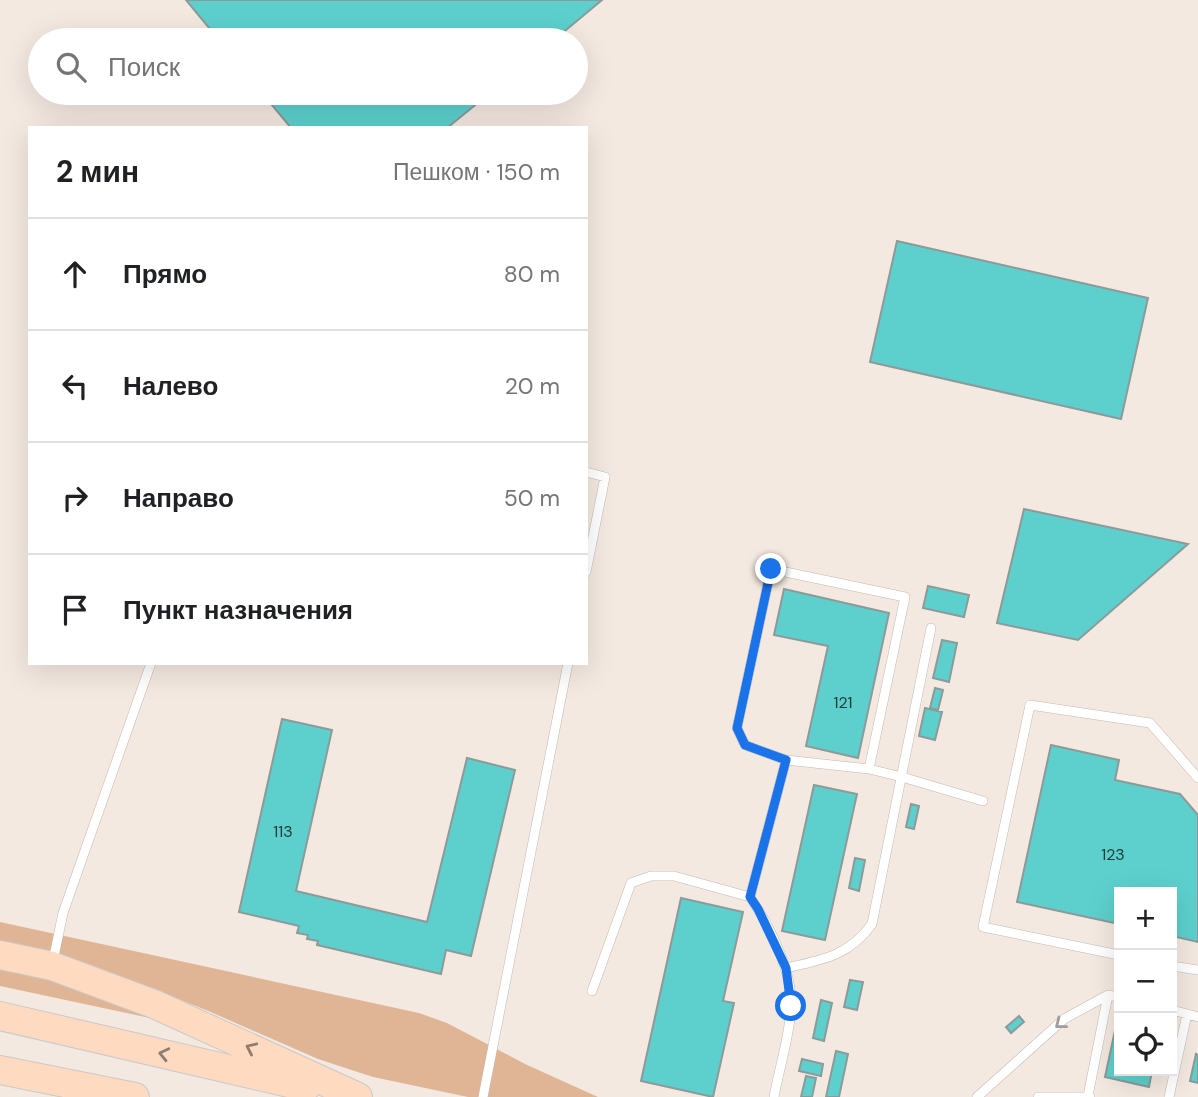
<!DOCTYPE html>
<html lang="ru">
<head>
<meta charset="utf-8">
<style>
  :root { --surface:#fff; --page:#f6f6f6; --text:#202124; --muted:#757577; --line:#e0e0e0 }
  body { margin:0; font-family:"DM Sans",sans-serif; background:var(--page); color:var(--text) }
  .controls { position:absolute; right:21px; bottom:21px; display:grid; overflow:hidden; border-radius:0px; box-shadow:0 7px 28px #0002 }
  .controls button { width:63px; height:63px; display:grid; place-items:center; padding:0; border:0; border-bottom:2px solid var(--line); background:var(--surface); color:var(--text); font:35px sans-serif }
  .stop { position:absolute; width:21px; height:21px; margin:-16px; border:5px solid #1a73e8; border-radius:50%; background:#fff }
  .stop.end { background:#1a73e8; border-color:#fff; box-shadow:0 2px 7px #0008 }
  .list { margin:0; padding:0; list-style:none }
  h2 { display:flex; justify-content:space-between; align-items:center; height:91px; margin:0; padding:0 28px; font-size:30px }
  h2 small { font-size:23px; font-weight:400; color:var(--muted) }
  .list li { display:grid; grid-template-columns:46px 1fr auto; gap:21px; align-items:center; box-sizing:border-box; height:112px; padding:0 28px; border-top:2px solid var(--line) }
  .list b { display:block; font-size:26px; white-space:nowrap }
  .list em { font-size:23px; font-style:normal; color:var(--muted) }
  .icon { flex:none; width:38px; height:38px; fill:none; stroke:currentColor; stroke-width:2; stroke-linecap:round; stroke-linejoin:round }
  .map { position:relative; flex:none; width:1198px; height:1097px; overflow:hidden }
  .search { position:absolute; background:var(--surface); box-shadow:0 7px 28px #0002; left:28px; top:28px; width:560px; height:77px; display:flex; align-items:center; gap:18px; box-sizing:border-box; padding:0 24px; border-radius:38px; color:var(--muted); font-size:26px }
  .panel { position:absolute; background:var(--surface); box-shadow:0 7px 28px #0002; left:28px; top:126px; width:560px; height:539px; border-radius:0px }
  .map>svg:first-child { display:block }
  .green { fill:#dfb596 }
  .building { fill:#5dd0cd; stroke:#8c9a99; stroke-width:2 }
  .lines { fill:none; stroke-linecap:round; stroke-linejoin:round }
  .service-casing { stroke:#c2b8b0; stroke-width:10 }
  .primary-casing { stroke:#cac9c9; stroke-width:30 }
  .service { stroke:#fff; stroke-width:9 }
  .primary { stroke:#fddac0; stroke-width:28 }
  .oneway { stroke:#9f9d9c }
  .oneway2 { stroke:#917c6d }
  .route { stroke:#1a73e8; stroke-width:9 }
  .labels { text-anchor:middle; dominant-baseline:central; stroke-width:5; stroke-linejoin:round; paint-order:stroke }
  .number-label { font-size:16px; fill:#223c39 }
</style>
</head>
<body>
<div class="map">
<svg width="1198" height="1097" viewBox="0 0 1198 1097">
  <rect width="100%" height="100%" fill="#f4e9e1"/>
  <!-- green -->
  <path class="green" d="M 0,922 L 419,1013 L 447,1023 L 525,1064 L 598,1097 L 468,1097 L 373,1077 L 318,1059 L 206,1010 L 94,966 L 59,955 L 0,943 Z
    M 0,968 L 52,980 L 150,1018 L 0,986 Z"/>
  <!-- building -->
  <path class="building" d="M 186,0 L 602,0 L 554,40 L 219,40 Z
    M 262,93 L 490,93 L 447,128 L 291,128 Z
    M 897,241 L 1148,298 L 1121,419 L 870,362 Z
    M 1024,509 L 1188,544 L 1078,640 L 997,623 Z
    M 928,586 L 969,595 L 964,617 L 923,608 Z
    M 784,589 L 889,613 L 858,758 L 806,746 L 828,646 L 774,635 Z
    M 942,640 L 957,643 L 949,682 L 933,678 Z
    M 935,688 L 943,690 L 938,710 L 930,708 Z
    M 925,708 L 942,712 L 935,740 L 919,736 Z
    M 282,719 L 332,730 L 296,891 L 427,922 L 467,758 L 515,770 L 471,956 L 446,950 L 441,974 L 317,945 L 318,941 L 307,939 L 308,935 L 297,933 L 299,926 L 239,912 Z
    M 1051,745 L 1119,760 L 1115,780 L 1180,794 L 1198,815 L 1198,942 L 1172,936 L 1172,892 L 1119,892 L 1119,924 L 1017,902 Z
    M 814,785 L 857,794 L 825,940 L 782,931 Z
    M 911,804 L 919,806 L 914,829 L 906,827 Z
    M 855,858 L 865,860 L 859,891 L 849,888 Z
    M 681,898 L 743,912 L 723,1001 L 734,1003 L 713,1097 L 641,1081 Z
    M 850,980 L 863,982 L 857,1010 L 844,1007 Z
    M 821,1000 L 832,1003 L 824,1041 L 813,1038 Z
    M 1019,1016 L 1024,1022 L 1011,1033 L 1006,1027 Z
    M 1117,1021 L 1119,1022 L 1119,1071 L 1152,1071 L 1149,1087 L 1105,1077 Z
    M 836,1051 L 848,1054 L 839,1097 L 826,1097 Z
    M 1196,1054 L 1198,1055 L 1198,1083 L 1190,1081 Z
    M 802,1059 L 823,1064 L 821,1076 L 799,1071 Z
    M 806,1076 L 816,1078 L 812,1097 L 801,1097 Z"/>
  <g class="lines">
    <defs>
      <path id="service" d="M 586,472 L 605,477 L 586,572
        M 786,760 L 745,745 L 737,728 L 771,569 L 905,597 L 869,769
        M 750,897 C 769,925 793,972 791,1007 C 790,1035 779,1069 774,1097
        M 1119,955 L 983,927 L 1030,705 L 1150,723 L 1198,778
        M 53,961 L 63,913 L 151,663
        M 1172,966 L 1198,970
        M 786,968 C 822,960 849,956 872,924 L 931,628
        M 592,991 L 631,883 L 651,876 L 674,876 L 750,897 L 786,760 L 869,769 L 902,777 L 983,801
        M 1172,1010 L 1198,1017
        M 1088,1096 L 1108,995
        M 483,1097 L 568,663
        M 977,1097 L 1064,1019 L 1108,995 L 1119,997
        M 1038,1097 L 1090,1097
        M 1169,1097 L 1187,1014"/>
      <path id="primary" d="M 0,955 L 52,966 L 154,1004 L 358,1097
        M 0,1016 L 306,1087
        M 0,1070 L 135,1097"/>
    </defs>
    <!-- service casing -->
    <use href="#service" class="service-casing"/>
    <!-- primary casing -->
    <use href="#primary" class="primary-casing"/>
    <!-- service -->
    <use href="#service" class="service"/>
    <!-- primary -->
    <use href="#primary" class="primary"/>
  </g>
  <!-- one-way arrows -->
  <defs><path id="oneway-chevron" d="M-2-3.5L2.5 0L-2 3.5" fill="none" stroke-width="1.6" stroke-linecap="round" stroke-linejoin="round" transform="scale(1.75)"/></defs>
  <use class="oneway" href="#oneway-chevron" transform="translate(1060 1024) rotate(142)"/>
  <g class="oneway2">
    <use href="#oneway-chevron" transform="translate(251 1048) rotate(-155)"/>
    <use href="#oneway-chevron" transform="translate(164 1054) rotate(-167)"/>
  </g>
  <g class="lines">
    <!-- route -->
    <path class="route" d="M 771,569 L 737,728 L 745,745 L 786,760 L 750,897 L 758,909 L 786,968 L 791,1006"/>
  </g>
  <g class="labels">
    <!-- number labels -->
    <g class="number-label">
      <text x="843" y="702">121</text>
      <text x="283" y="831">113</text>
      <text x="1113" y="854">123</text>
    </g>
  </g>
</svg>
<div class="controls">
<button>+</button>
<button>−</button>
<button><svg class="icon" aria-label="locate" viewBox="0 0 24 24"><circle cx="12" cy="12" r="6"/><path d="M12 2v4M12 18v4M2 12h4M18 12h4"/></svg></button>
</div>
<div class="stop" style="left:791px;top:1006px"></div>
<div class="stop end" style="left:771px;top:569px"></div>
<div class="search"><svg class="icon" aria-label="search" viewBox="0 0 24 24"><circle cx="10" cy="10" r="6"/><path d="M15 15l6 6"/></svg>Поиск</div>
<section class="panel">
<h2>2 мин<small>Пешком · 150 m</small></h2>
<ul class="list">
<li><svg class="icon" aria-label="ahead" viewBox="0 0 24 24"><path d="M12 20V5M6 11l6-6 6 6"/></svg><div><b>Прямо</b></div><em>80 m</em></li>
<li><svg class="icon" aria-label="left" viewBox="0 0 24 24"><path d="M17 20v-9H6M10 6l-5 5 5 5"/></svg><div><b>Налево</b></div><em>20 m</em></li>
<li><svg class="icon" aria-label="right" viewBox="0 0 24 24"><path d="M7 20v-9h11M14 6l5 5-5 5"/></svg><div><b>Направо</b></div><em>50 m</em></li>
<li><svg class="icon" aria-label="arrive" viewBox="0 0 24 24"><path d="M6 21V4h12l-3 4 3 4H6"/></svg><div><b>Пункт назначения</b></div></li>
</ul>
</section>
</div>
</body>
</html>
